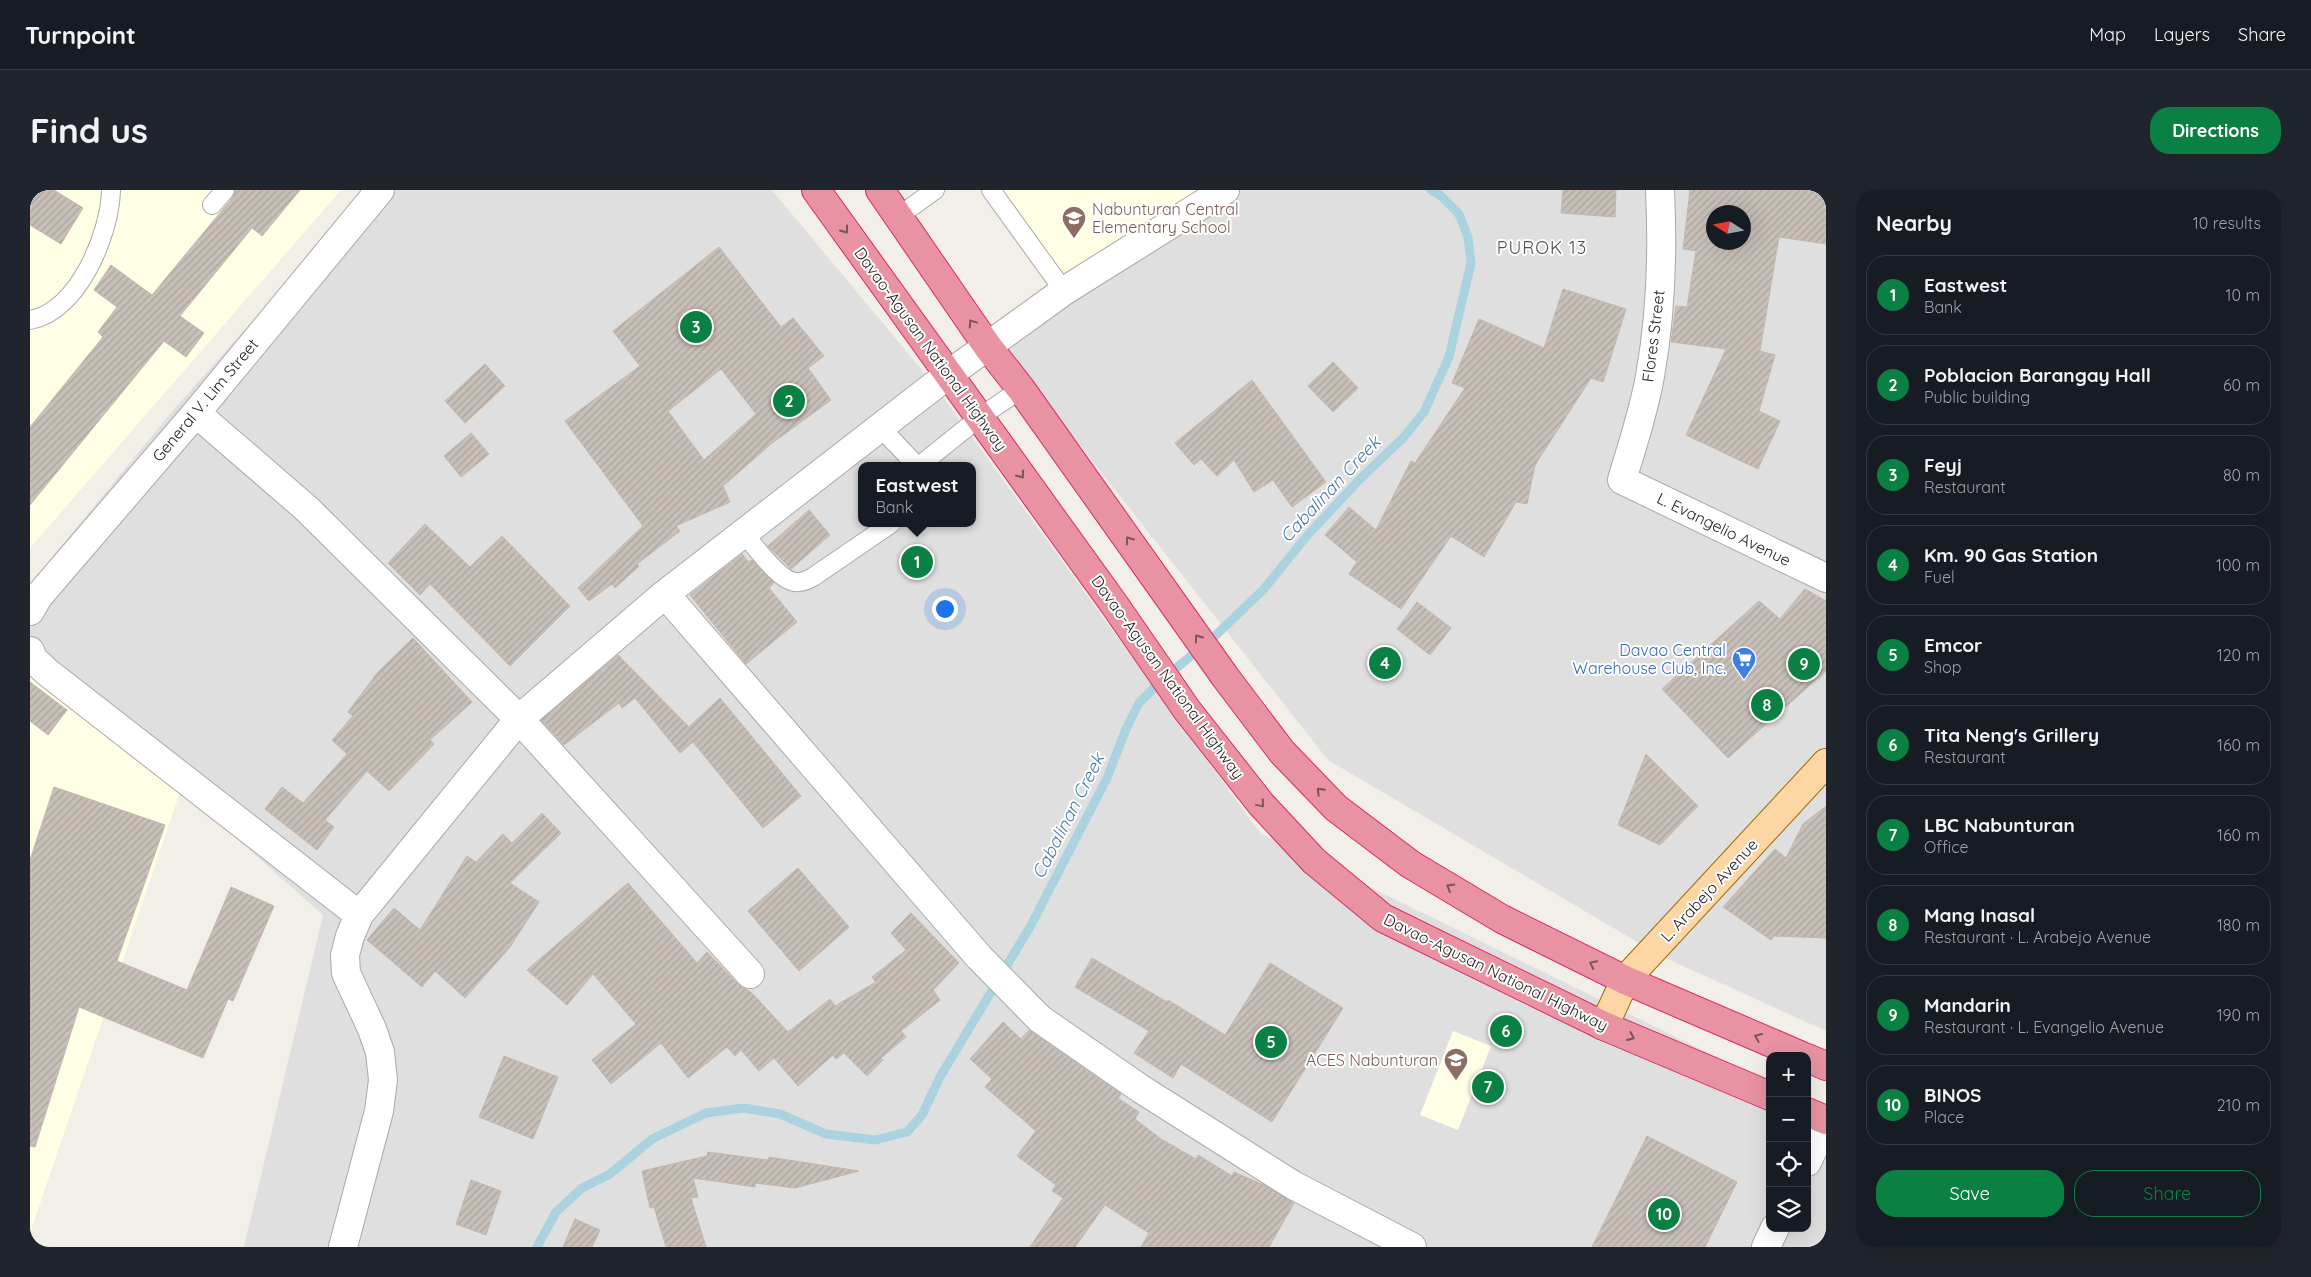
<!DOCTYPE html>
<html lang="en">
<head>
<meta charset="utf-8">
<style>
  :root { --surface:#171b24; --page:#20242c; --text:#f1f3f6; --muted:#9ea1a6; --line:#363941; --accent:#0b8043 }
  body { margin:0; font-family:Quicksand,sans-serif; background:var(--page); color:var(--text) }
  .controls { position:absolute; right:15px; bottom:15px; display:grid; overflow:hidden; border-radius:10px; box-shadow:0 5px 20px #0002 }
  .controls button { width:45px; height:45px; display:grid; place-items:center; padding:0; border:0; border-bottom:1px solid var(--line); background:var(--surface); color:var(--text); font:25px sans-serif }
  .compass { position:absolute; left:1676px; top:15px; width:45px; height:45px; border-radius:50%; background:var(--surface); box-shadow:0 5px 20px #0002; rotate:281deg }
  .you { position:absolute; left:914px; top:418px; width:18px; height:18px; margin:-12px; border:4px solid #fff; border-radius:50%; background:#1a73e8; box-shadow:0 0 0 8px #1a73e833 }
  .badge { display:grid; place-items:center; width:32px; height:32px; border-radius:50%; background:var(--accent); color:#fff; font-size:16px; font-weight:700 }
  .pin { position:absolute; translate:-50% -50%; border:2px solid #fff; box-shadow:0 1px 5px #0006 }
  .popup { position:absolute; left:828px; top:272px; width:118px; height:65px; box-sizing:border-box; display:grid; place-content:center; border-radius:10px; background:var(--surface); filter:drop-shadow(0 1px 4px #0005); font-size:16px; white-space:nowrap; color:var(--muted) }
  .popup b { font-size:19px; color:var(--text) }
  .popup::after { content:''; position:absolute; left:50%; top:100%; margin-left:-10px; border:10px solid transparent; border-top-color:var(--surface) }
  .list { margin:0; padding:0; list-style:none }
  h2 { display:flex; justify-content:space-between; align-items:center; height:65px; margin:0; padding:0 20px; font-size:21px }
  h2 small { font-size:16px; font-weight:400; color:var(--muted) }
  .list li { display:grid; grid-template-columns:32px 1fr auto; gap:15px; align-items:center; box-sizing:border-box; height:80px; margin:0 10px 10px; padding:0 10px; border:1px solid var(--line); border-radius:20px }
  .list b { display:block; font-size:19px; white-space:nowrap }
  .list p { margin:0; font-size:16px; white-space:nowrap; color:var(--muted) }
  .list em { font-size:16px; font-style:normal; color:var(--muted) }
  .actions { display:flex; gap:10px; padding:15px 20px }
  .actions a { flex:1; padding:11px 0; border:1px solid var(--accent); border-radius:20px; text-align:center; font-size:18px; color:var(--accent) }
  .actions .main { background:var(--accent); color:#fff }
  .icon { flex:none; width:28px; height:28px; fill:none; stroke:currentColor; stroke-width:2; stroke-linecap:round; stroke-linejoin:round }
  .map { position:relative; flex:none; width:1796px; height:1057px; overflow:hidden; border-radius:20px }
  header { display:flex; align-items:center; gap:30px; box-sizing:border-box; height:70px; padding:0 25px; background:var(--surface); border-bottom:1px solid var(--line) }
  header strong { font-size:24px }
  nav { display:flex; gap:28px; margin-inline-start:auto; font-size:18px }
  .intro { display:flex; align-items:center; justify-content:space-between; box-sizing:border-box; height:120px; padding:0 30px }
  h1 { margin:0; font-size:35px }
  .button { padding:12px 22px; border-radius:20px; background:var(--accent); color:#fff; font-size:18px; font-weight:700 }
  main { display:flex; gap:30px; padding:0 30px }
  aside { flex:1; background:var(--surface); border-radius:20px; box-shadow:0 5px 20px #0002 }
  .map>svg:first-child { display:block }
  .residential { fill:#e0dfdf; fill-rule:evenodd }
  .education { fill:#ffffe5 }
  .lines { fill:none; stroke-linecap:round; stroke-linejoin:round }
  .stream { stroke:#aad3df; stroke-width:9 }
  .building { fill:url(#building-hatch); stroke:#c4b6ab; fill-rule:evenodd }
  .lane-casing { stroke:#a9a9a9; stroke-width:20 }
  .street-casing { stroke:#a9a9a9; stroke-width:30 }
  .primary-casing { stroke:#a06b00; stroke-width:30 }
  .highway-casing { stroke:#dc2a67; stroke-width:30 }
  .lane { stroke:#fff; stroke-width:18 }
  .street { stroke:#fff; stroke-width:28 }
  .primary { stroke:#fcd6a4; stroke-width:28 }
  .highway { stroke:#e892a2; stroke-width:28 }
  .oneway { stroke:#7b545c }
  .labels { text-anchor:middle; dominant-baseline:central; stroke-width:4; stroke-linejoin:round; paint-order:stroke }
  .education-label { font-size:16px; fill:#785e54; stroke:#fff; text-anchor:start }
  .street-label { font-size:16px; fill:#222; stroke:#fff }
  .shop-label { font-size:16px; fill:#366cbe; stroke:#fff; text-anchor:end }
  .neighbourhood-label { font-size:18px; letter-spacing:1px; fill:#555; stroke:#fff }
  .water-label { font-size:18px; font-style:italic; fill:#4a7aab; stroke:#fff }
</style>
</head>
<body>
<header>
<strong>Turnpoint</strong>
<nav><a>Map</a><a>Layers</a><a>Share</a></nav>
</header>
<div class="intro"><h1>Find us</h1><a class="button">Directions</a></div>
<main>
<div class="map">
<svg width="1796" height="1057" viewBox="0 0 1796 1057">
  <defs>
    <pattern id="building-hatch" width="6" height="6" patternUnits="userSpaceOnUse" patternTransform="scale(1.25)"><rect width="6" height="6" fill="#c7bfb8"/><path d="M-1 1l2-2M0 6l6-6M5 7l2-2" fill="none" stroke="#aba49e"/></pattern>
  </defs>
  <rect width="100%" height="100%" fill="#f2efe9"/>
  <!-- residential -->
  <path class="residential" d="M 339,0 L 742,0 L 901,191 L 1230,643 L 1740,893 L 1740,1038 L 1777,1038 L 1777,911 L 1796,920 L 1796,1057 L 214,1057 L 293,725 L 151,599 L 0,486 L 0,394 L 145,218 ZM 832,276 L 942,276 L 942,333 L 832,333 Z
    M 1174,0 L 1796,0 L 1796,841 L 1631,766 L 1298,570 L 960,141 ZM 1684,22 L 1714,22 L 1714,52 L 1684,52 Z"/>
  <!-- education -->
  <path class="education" d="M 0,0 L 311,0 L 0,358 Z
    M 955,0 L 1174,0 L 1024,97 Z
    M 0,486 L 151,599 L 0,1043 Z
    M 1423,841 L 1461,856 L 1428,940 L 1390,925 Z"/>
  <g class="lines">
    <!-- stream -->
    <path class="stream" d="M 507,1057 L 526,1022 L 552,998 L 580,984 L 622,949 L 676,923 L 714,918 L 750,924 L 796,944 L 845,950 L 877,942 L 892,925 L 910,887 L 1000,737 L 1077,588 L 1096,539 L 1109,513 L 1131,491 L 1187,444 L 1233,400 L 1276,347 L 1329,290 L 1373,248 L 1394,222 L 1419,167 L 1441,73 L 1438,47 L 1429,24 L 1410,5 L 1401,0"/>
  </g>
  <!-- building -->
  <path class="building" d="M 0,0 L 24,0 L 53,18 L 31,54 L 0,35 Z
    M 205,0 L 270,0 L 232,46 L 222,38 L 150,126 L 174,143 L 156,167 L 134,151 L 0,315 L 0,237 L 73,147 L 68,142 L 87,117 L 64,100 L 81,75 L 122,105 L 203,7 Z
    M 1533,0 L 1586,0 L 1585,27 L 1531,23 Z
    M 1660,0 L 1796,0 L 1796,54 L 1749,47 L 1730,161 L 1745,165 L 1729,221 L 1750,231 L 1728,279 L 1656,245 L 1696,159 L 1641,152 L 1646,116 L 1657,117 L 1666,61 L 1653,59 ZM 1684,22 L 1714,22 L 1714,52 L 1684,52 Z
    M 689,57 L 751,137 L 763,128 L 794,166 L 778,178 L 801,210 L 741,254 L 693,296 L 700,312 L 646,336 L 650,341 L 607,374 L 609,376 L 585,398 L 582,394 L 559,411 L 548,398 L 613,336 L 535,231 L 610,176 L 583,141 ZM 691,179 L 726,224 L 674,270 L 638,221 Z
    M 1533,99 L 1596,119 L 1573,192 L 1561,188 L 1505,275 L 1497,314 L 1486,312 L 1454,367 L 1421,346 L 1371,419 L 1319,384 L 1327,372 L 1295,345 L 1319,317 L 1346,340 L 1381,271 L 1385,273 L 1435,198 L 1422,193 L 1449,129 L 1514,158 Z
    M 1303,172 L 1328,198 L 1303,222 L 1278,196 Z
    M 455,174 L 475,196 L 435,233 L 415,211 Z
    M 1222,190 L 1296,292 L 1262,317 L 1243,290 L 1224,302 L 1204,270 L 1187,286 L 1171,269 L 1164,275 L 1145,253 Z
    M 441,243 L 459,264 L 431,287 L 414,266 Z
    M 779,320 L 800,345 L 761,379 L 738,356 Z
    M 395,334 L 440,377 L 472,346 L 540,416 L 480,476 L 400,394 L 390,405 L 358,373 Z
    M 712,364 L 719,372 L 722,370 L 744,393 L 739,398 L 767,432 L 716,474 L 660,405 Z
    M 1775,399 L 1796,411 L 1796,481 L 1698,568 L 1632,499 L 1729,411 L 1750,429 Z
    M 1387,412 L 1421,438 L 1400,465 L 1367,439 Z
    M 383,448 L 442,512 L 400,550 L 404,554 L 359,601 L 337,581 L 295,630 L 304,637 L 287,660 L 235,619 L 252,597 L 273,613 L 317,564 L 302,550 L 323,526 L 318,522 L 348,482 Z
    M 588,465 L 659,537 L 690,508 L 771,606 L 733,638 L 663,552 L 650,563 L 605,508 L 592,518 L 589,513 L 534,555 L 511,530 Z
    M 0,492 L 37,520 L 18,545 L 0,531 Z
    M 1616,564 L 1668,616 L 1630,655 L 1588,635 Z
    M 24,597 L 135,635 L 87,771 L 157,800 L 201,697 L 244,716 L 203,811 L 198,809 L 173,868 L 49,817 L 5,957 L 0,956 L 0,670 Z
    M 1796,616 L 1796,748 L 1744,746 L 1741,750 L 1693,717 L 1745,659 L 1756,668 L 1773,634 Z
    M 512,623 L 531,643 L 480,693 L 509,712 L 480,757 L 435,808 L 405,781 L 392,797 L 337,750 L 364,718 L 390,740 L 437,666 L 446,672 L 473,644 L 482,653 Z
    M 768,678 L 819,737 L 769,781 L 718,721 Z
    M 598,693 L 667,773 L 677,762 L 708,794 L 722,803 L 758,842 L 800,809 L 805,816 L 846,792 L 842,787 L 876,760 L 861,743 L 881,723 L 929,773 L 903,800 L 910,810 L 871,841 L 876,847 L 851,868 L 853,870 L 837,886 L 814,863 L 806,869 L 803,865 L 768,896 L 744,868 L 729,881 L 711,860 L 705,866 L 697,857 L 658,888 L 631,853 L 581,894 L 562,870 L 606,834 L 563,784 L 537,815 L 497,780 Z
    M 1062,768 L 1137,812 L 1138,810 L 1195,845 L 1240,773 L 1313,818 L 1242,932 L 1151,874 L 1143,888 L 1104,863 L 1119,841 L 1045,797 Z
    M 973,832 L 991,849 L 999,840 L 1091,904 L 1088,908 L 1109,922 L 1105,929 L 1131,949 L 1166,969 L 1168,965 L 1202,986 L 1204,982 L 1234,995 L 1264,1013 L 1239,1057 L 1111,1057 L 1119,1043 L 1075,1015 L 1045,1057 L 1000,1057 L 1033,1008 L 1022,1001 L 1026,995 L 987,966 L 1006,941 L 955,897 L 962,889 L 940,869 Z
    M 474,866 L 528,887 L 503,949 L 449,927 Z
    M 1617,946 L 1707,992 L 1675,1057 L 1562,1057 Z
    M 678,962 L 738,970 L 739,967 L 829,981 L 765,998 L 725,993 L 725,997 L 663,988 L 668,1007 L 661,1008 L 676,1057 L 636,1057 L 624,1017 L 620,1018 L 612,981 L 677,966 Z
    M 441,990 L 471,1001 L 456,1045 L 426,1034 Z
    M 545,1029 L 570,1040 L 562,1057 L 533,1057 Z"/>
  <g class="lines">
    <defs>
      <path id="lane" d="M 961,0 L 1034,101
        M 182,15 L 195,0
        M 869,26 L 905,0
        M 0,130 C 48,122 80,44 81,0
        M 851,238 L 887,276
        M 889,276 L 950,227 L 991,199
        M 714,344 C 725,356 746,386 761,391 C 768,394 776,391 783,387 L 862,333"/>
      <path id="street" d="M 1630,0 C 1633,62 1631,125 1620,186 C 1614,221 1602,256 1592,290 L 1796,388
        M 166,223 L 276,318 L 489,529 L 720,784
        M 635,404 L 949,767 L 1010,829 L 1111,899 L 1263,995 L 1382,1057
        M 0,421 L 8,407 L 166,223 L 350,0
        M 0,461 L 3,469 L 17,482 L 329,725
        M 1777,972 L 1796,933
        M 313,1057 L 349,921 L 353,890 L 350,862 L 342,839 L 316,783 L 315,765 L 320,746 L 329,725 L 489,529 L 635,404 L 919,184 L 1034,101 L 1195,0
        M 1736,1057 L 1745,1038"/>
      <path id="primary" d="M 1574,836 L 1595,790 L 1796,573"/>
      <path id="highway" d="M 786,0 L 1086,417 L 1157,520 L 1231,614 L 1284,671 L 1353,728 L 1574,836 L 1740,906
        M 850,0 L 958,157 L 991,199 L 1196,488 L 1252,562 L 1306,618 L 1380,674 L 1472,729 L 1595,790 L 1772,866
        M 1777,868 L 1796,876
        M 1777,922 L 1796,930"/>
    </defs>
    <!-- lane casing -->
    <use href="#lane" class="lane-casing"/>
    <!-- street casing -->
    <use href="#street" class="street-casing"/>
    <!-- primary casing -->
    <use href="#primary" class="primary-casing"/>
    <!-- highway casing -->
    <use href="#highway" class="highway-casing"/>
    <!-- lane -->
    <use href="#lane" class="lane"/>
    <!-- street -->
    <use href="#street" class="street"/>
    <!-- primary -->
    <use href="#primary" class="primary"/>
    <!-- highway -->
    <use href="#highway" class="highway"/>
  </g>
  <!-- one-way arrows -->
  <defs><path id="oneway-chevron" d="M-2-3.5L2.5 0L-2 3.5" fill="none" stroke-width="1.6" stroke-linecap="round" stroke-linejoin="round" transform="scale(1.25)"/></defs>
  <g class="oneway">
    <use href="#oneway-chevron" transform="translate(815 40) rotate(54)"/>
    <use href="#oneway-chevron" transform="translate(942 133) rotate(-124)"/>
    <use href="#oneway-chevron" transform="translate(991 285) rotate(54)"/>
    <use href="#oneway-chevron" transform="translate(1099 350) rotate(-125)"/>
    <use href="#oneway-chevron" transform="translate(1168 448) rotate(-125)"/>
    <use href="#oneway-chevron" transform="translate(1290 601) rotate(-135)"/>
    <use href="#oneway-chevron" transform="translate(1231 614) rotate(50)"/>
    <use href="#oneway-chevron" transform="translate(1420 697) rotate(-149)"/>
    <use href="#oneway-chevron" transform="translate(1563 774) rotate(-154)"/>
    <use href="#oneway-chevron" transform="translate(1601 847) rotate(23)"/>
    <use href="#oneway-chevron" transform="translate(1728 847) rotate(-157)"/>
  </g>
  <!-- icons -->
  <defs>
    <symbol id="school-pin" viewBox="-11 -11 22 30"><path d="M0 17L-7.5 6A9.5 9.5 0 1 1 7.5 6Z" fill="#8d6e63" stroke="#fff"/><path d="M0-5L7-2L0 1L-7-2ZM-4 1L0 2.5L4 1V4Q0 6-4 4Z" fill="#fff"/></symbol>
    <symbol id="supermarket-pin" viewBox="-11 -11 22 30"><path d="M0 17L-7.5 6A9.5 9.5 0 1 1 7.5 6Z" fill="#3f7fe0" stroke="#fff"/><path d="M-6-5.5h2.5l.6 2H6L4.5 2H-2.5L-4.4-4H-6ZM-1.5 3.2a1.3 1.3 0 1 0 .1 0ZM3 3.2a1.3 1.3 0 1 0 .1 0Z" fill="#fff"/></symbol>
  </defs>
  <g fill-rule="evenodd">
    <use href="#school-pin" x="1030" y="14" width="28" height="38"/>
    <use href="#supermarket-pin" x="1700" y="455" width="28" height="38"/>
    <use href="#school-pin" x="1412" y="856" width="28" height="38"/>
  </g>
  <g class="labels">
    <!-- education labels -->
    <g class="education-label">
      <text x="1062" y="19">Nabunturan Central<tspan x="1062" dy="18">Elementary School</tspan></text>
      <text x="1408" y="870" text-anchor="end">ACES Nabunturan</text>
    </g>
    <!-- street labels -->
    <g class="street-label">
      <text transform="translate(1623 146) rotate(-83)">Flores Street</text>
      <text transform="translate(901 159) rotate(54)">Davao-Agusan National Highway</text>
      <text transform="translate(175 210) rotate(-50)">General V. Lim Street</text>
      <text transform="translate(1694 339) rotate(26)">L. Evangelio Avenue</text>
      <text transform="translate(1138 487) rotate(54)">Davao-Agusan National Highway</text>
      <text transform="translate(1679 700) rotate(-47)">L. Arabejo Avenue</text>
      <text transform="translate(1466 782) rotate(26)">Davao-Agusan National Highway</text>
    </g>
    <!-- shop labels -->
    <g class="shop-label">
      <text x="1696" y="460">Davao Central<tspan x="1696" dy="18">Warehouse Club, Inc.</tspan></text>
    </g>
    <!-- neighbourhood labels -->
    <g class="neighbourhood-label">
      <text x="1512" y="57">PUROK 13</text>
    </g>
    <!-- water labels -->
    <g class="water-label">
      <text transform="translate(1300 299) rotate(-47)">Cabalinan Creek</text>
      <text transform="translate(1038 626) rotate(-63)">Cabalinan Creek</text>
    </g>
  </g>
</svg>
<div class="controls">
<button>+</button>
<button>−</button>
<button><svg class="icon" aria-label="locate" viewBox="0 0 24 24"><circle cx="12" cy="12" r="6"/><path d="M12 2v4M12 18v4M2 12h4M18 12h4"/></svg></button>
<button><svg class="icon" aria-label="layers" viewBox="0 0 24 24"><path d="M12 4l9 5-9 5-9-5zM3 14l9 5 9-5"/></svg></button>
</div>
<svg class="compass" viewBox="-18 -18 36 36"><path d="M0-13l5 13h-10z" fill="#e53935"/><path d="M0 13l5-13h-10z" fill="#9ea1a6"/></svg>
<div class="you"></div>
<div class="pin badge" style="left:887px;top:372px">1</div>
<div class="popup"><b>Eastwest</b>Bank</div>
<div class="pin badge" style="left:759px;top:211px">2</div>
<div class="pin badge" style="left:666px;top:137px">3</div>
<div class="pin badge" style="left:1355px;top:473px">4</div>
<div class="pin badge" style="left:1241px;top:852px">5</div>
<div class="pin badge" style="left:1476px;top:841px">6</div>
<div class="pin badge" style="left:1458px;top:897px">7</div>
<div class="pin badge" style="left:1737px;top:515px">8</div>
<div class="pin badge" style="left:1774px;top:474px">9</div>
<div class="pin badge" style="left:1634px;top:1024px">10</div>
</div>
<aside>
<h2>Nearby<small>10 results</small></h2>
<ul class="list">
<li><span class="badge">1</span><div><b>Eastwest</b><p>Bank</p></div><em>10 m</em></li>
<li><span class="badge">2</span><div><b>Poblacion Barangay Hall</b><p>Public building</p></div><em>60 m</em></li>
<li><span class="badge">3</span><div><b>Feyj</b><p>Restaurant</p></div><em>80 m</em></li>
<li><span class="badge">4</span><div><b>Km. 90 Gas Station</b><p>Fuel</p></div><em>100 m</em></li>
<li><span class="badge">5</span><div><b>Emcor</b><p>Shop</p></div><em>120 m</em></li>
<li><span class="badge">6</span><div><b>Tita Neng's Grillery</b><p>Restaurant</p></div><em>160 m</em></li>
<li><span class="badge">7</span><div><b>LBC Nabunturan</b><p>Office</p></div><em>160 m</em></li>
<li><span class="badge">8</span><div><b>Mang Inasal</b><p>Restaurant · L. Arabejo Avenue</p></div><em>180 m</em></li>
<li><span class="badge">9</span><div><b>Mandarin</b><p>Restaurant · L. Evangelio Avenue</p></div><em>190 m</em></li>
<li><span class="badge">10</span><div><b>BINOS</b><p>Place</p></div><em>210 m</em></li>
</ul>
<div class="actions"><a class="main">Save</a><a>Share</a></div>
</aside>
</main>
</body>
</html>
